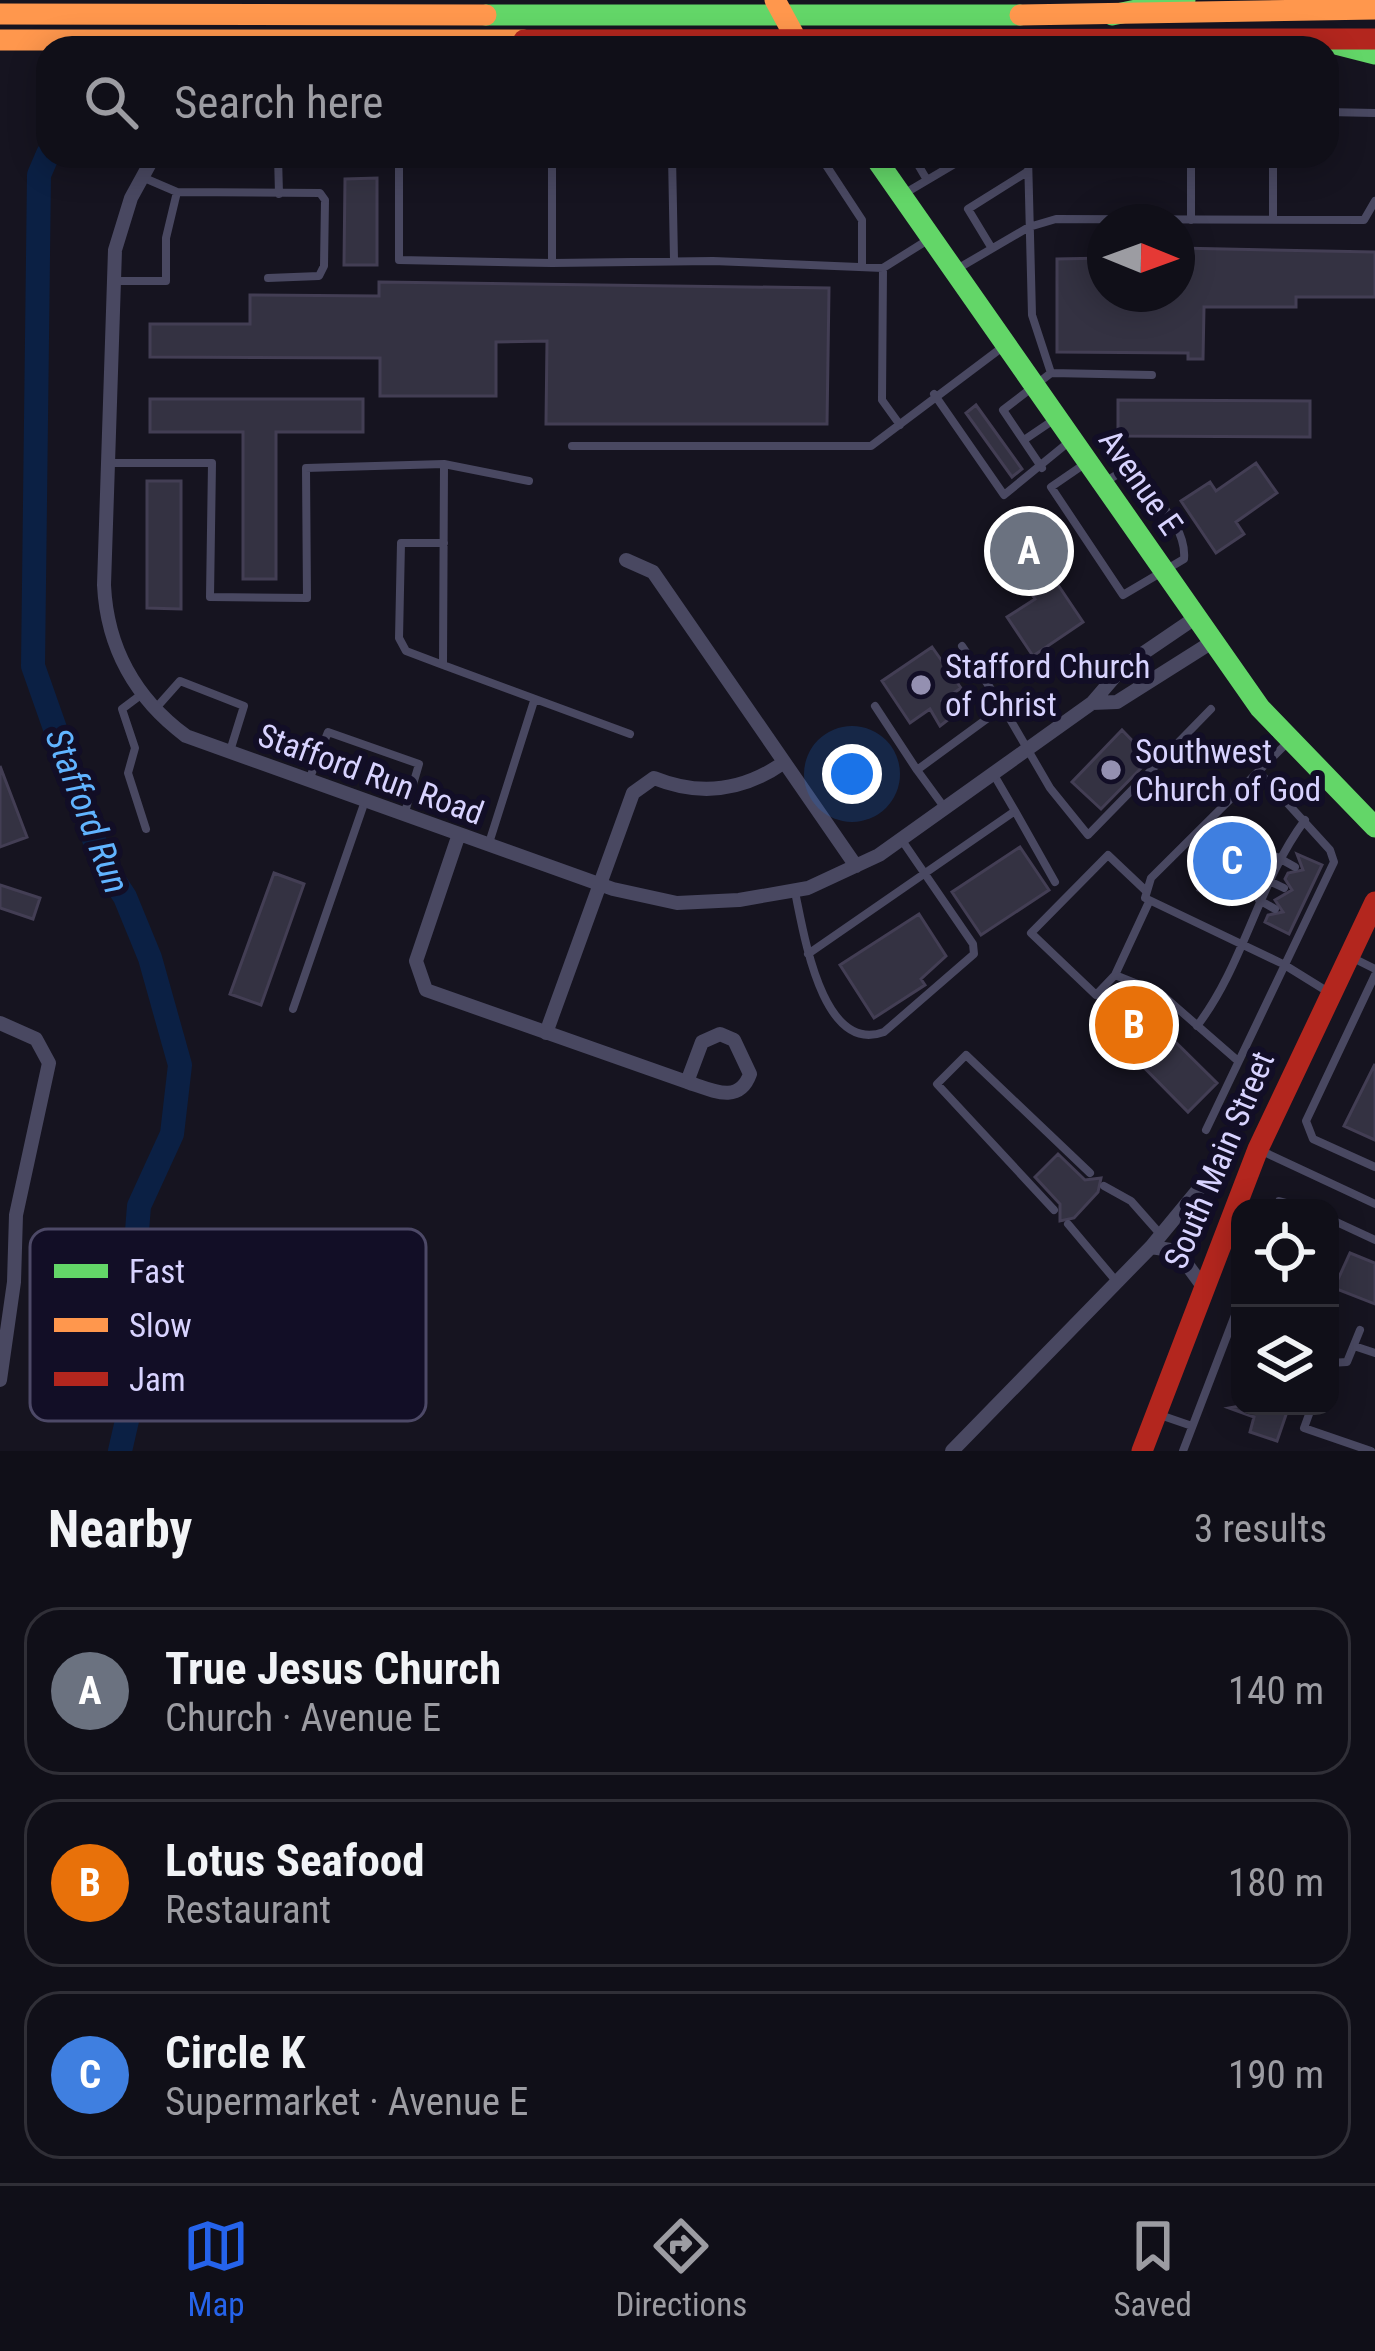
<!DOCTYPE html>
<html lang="en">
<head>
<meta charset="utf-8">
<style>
  :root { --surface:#100f18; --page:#1e1d25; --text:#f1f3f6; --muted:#9c9ca2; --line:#302f37; --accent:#2563eb }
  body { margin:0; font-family:"Roboto Condensed",sans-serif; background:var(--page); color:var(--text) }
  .controls { position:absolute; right:36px; bottom:36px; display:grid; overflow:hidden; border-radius:24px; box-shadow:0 6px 30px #0003 }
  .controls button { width:108px; height:108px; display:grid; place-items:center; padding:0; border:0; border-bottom:3px solid var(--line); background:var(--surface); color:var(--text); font:60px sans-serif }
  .compass { position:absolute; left:1087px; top:204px; width:108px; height:108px; border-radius:50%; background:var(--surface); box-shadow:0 6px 30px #0003; rotate:91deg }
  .you { position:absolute; left:852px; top:774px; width:42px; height:42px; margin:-30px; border:9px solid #fff; border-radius:50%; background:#1a73e8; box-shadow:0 0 0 18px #1a73e833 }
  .badge { display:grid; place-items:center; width:78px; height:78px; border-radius:50%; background:var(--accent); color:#fff; font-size:39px; font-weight:700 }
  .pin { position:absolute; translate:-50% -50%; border:6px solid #fff; box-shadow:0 3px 12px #0006 }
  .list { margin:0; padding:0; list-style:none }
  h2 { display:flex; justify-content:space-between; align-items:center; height:156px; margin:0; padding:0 48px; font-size:51px }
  h2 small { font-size:39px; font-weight:400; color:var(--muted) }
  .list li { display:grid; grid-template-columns:78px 1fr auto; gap:36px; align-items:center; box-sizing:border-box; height:168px; margin:0 24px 24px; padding:0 24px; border:3px solid var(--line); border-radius:36px }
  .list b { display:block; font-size:45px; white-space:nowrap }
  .list p { margin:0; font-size:39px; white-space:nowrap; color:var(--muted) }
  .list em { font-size:39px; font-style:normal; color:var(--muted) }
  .icon { flex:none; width:66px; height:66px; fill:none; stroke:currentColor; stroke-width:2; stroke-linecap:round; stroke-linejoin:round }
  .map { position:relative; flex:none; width:1375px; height:1451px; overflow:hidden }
  .search { position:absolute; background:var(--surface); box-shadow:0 6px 30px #0003; left:36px; right:36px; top:36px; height:132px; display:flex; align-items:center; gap:30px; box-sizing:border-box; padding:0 42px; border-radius:36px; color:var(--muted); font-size:45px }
  .sheet { height:732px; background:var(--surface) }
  nav { display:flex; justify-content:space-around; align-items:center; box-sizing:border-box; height:168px; border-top:3px solid var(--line); background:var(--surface); font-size:33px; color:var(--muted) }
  nav a { display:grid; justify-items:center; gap:6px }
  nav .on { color:var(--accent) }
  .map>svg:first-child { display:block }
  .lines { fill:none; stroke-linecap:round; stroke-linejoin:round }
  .river { stroke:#0b2044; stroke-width:24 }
  .building { fill:#343242; stroke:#433e54; stroke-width:3 }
  .lane { stroke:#494861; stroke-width:8 }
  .street { stroke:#494861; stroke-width:14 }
  .fast { stroke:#63d668; stroke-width:21 }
  .slow { stroke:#ff974d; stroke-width:21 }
  .jam { stroke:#b3261e; stroke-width:21 }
  .poi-dot { fill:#9490b1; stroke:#120e26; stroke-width:4.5 }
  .labels { text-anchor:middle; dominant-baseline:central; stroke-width:12; stroke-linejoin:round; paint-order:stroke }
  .street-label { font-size:33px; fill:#d8d3ff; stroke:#120e26 }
  .poi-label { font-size:33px; fill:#d8d3ff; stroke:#120e26; text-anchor:start }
  .water-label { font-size:36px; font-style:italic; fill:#61b4ff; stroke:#120e26 }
  .key { fill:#120e26; stroke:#4d4967; stroke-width:3 }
  .key-label { font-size:33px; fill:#d8d3ff }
</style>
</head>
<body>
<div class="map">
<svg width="1375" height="1451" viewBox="0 0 1375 1451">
  <rect width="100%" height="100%" fill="#161420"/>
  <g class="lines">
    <!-- river -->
    <path class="river" d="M 48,154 L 39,175 L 33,666 L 102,862 L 125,897 L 150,958 L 180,1065 L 172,1134 L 139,1206 L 137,1231 L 151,1316 L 120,1451"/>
  </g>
  <!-- building -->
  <path class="building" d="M 377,178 L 377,265 L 344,265 L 345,179 Z
    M 1177,248 L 1375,252 L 1375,297 L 1296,297 L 1296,307 L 1204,307 L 1203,359 L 1188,359 L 1188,353 L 1057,352 L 1057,259 L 1105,258 L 1105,294 L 1177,294 Z
    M 379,282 L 829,288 L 827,424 L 546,424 L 547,341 L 496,342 L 496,396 L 380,396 L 380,358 L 150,357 L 150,324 L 250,324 L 250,295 L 379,296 Z
    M 150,399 L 363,399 L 363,432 L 276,432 L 276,579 L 243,579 L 243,432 L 150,432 Z
    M 1118,400 L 1310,401 L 1310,437 L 1118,436 Z
    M 976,405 L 1022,469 L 1012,477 L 966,413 Z
    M 1256,463 L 1277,493 L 1236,522 L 1244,534 L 1216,553 L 1181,501 L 1210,482 L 1216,491 Z
    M 147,481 L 181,481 L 181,609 L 147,608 Z
    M 1031,516 L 1063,560 L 1048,570 L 1083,622 L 1033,656 L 1007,617 L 1035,599 L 995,542 Z
    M 932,647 L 961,688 L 942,701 L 953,716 L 940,726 L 930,709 L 910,723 L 882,681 Z
    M 1122,730 L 1150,759 L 1101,809 L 1072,782 Z
    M 0,766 L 27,837 L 0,847 Z
    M 1231,820 L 1261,835 L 1229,905 L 1198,890 Z
    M 1020,847 L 1049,890 L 981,935 L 952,892 Z
    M 1297,854 L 1322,865 L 1289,934 L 1265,922 L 1268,915 L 1283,912 L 1275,900 L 1292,890 L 1285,879 L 1288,873 L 1303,870 Z
    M 274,873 L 304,884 L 261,1005 L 230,994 Z
    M 0,885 L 40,898 L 33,919 L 0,908 Z
    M 919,914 L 946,956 L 921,979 L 925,985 L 874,1018 L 840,965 Z
    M 1140,1007 L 1217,1083 L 1188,1112 L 1112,1035 Z
    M 1375,1064 L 1375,1140 L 1344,1126 Z
    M 1058,1154 L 1085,1180 L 1101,1178 L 1098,1192 L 1074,1218 L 1060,1221 L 1060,1204 L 1035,1177 Z
    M 1350,1253 L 1375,1263 L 1375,1304 L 1334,1288 Z
    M 1240,1406 L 1289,1406 L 1277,1441 L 1250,1432 L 1254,1417 L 1229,1408 Z"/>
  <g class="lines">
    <!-- lane -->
    <path class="lane" d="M 1327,112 L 1375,113
      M 278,156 L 279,194
      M 399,156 L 399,260 L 552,263 L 552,156
      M 672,156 L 674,260
      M 820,156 L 862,220 L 862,264
      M 913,156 L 927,180
      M 1028,156 L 1032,315 L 1051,373 L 1003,410 L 1042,468
      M 1191,156 L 1191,220
      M 177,192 L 320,193 L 325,200 L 324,266 L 319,276 L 268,278
      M 902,195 L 968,156
      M 1273,220 L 1273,156
      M 991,247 L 968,209 L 1027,172
      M 552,263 L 713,261 L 883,268
      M 957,269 L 1029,227 L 1056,219 L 1364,220 L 1375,201
      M 113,281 L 166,281 L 166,238 L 177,192 L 142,177
      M 1051,373 L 1152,375
      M 934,394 L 1004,495 L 1070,441
      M 900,425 L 882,400 L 883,268 L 931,238
      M 1024,440 L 1055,419
      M 572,446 L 871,446 L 1004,346
      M 108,463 L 212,463 L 210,597 L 307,598 L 306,468 L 444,464 L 529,481
      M 1086,463 L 1051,487 L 1123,595 L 1184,559 C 1187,528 1156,499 1139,474 L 1118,474 L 1108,480
      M 444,464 L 443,665 L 630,734
      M 962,646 L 1003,707
      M 443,665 L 406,651 L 399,638 L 401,543 L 444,543
      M 142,694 L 122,709 L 135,748 L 128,773 L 146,829
      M 875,706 L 917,770
      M 156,708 L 180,681 L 244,706 L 230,751
      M 1287,743 L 1151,878 L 1145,898 L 1283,964 L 1325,990
      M 309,780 L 328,732 L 419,764 L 405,812
      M 944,807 L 917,770 L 1003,707 L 1050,788 L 1088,835 L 1211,709
      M 1015,811 L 1055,882
      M 489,843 L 534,701
      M 1277,857 L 1295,867
      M 1267,880 L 1284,888
      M 795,892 C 804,934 822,1055 884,1032 L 974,954 L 973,944 L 901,839
      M 1259,900 L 1275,909
      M 1148,904 L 1115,975 L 1160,993 L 1238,1061
      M 808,954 L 1015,811 L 994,775
      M 1355,959 L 1375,969
      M 1115,975 L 1096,995 L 1031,933 L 1108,855 L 1145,890
      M 1375,975 L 1306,1121 L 1313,1139 L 1375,1167
      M 293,1009 L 365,801
      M 1197,1026 C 1244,965 1258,883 1305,820
      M 1206,1130 L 1334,862 L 1330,850 L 1259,772
      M 1264,1152 L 1375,1204
      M 1104,1186 L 1131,1201 L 1161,1235
      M 1276,1208 L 1279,1201 L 1306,1208
      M 1054,1210 L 937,1084 L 966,1055 L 1090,1173
      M 1330,1219 L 1375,1240
      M 1068,1224 L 1116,1281
      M 1354,1346 L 1375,1353
      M 1330,1363 L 1347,1362 L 1360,1330
      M 1312,1406 L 1304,1428 L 1371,1451
      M 1160,1415 L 1192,1426
      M 1183,1451 L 1240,1302"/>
    <!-- street -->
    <path class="street" d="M 154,156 L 131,198 L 115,250 L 104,585 C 107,648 136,699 186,736 L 613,889 L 677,903 L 739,900 L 808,888 L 879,855 L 1092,703 L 1123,667 L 1195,618
      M 626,560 L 653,572 L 856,866
      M 1092,703 L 1117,702 L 1212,642
      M 459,834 L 416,961 L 426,990 L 687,1082 C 712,1090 739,1105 750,1074 L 734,1040 L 720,1034 L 702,1042 L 687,1082
      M 0,1023 L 36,1039 L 49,1063 L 16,1215 L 14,1282 L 0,1380
      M 546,1033 L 633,793 L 654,778 C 701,797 743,791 783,763
      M 1151,1247 L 1177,1251 L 1202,1285
      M 952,1451 L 1151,1247 L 1212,1173"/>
    <!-- fast -->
    <path class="fast" d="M 486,15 L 1020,15
      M 1112,15 L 1185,0
      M 1320,40 L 1375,54
      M 874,156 L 1260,708 L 1375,827"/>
    <!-- slow -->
    <path class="slow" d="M 775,0 L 801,48
      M 0,14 L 486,15
      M 1020,15 L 1375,9
      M 0,40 L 524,40"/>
    <!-- jam -->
    <path class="jam" d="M 524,40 L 1375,39
      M 1142,1451 L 1258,1149 L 1375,902"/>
  </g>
  <!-- markers -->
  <g class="poi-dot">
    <circle cx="921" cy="685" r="12"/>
    <circle cx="1111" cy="770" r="12"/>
  </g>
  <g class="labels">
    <!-- street labels -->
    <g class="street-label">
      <text transform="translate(1141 482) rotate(55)">Avenue E</text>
      <text transform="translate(371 774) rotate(20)">Stafford Run Road</text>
      <text transform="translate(1219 1160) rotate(-67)">South Main Street</text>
    </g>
    <!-- poi labels -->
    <g class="poi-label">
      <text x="945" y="666">Stafford Church<tspan x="945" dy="38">of Christ</tspan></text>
      <text x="1135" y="751">Southwest<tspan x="1135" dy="38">Church of God</tspan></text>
    </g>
    <!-- water labels -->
    <g class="water-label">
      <text transform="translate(87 811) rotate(69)">Stafford Run</text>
    </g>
  </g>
  <!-- legend -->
  <rect x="30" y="1229" width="396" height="192" rx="18" class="key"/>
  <rect x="54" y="1264" width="54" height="14" fill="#63d668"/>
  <rect x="54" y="1318" width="54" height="14" fill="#ff974d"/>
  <rect x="54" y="1372" width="54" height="14" fill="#b3261e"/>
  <g class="key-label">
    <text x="129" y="1283">Fast</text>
    <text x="129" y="1337">Slow</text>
    <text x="129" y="1391">Jam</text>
  </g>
</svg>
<div class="controls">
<button><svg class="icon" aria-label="locate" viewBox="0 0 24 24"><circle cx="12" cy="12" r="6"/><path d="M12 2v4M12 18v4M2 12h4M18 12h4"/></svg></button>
<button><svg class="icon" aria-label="layers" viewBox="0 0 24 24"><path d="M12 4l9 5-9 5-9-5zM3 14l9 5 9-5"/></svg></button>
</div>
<svg class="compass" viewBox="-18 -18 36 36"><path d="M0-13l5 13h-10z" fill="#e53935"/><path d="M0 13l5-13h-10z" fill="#9c9ca2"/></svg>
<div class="you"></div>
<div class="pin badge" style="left:1029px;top:551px;background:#6b7280">A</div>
<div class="pin badge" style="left:1134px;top:1025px;background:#e8710a">B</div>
<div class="pin badge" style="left:1232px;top:861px;background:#3f7fe0">C</div>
<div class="search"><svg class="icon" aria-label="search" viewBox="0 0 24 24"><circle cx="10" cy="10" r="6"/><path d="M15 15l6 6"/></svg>Search here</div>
</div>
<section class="sheet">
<h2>Nearby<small>3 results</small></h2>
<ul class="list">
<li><span class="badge" style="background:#6b7280">A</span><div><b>True Jesus Church</b><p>Church · Avenue E</p></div><em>140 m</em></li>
<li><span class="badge" style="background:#e8710a">B</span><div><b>Lotus Seafood</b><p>Restaurant</p></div><em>180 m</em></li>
<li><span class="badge" style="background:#3f7fe0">C</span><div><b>Circle K</b><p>Supermarket · Avenue E</p></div><em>190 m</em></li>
</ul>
</section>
<nav>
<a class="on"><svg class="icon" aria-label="map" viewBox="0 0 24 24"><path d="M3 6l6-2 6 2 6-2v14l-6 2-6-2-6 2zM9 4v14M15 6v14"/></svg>Map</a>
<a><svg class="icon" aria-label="directions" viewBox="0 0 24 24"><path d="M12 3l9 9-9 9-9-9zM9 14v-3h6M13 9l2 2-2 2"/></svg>Directions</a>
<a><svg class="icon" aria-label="saved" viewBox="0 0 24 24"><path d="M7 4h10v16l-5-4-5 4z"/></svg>Saved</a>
</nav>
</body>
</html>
